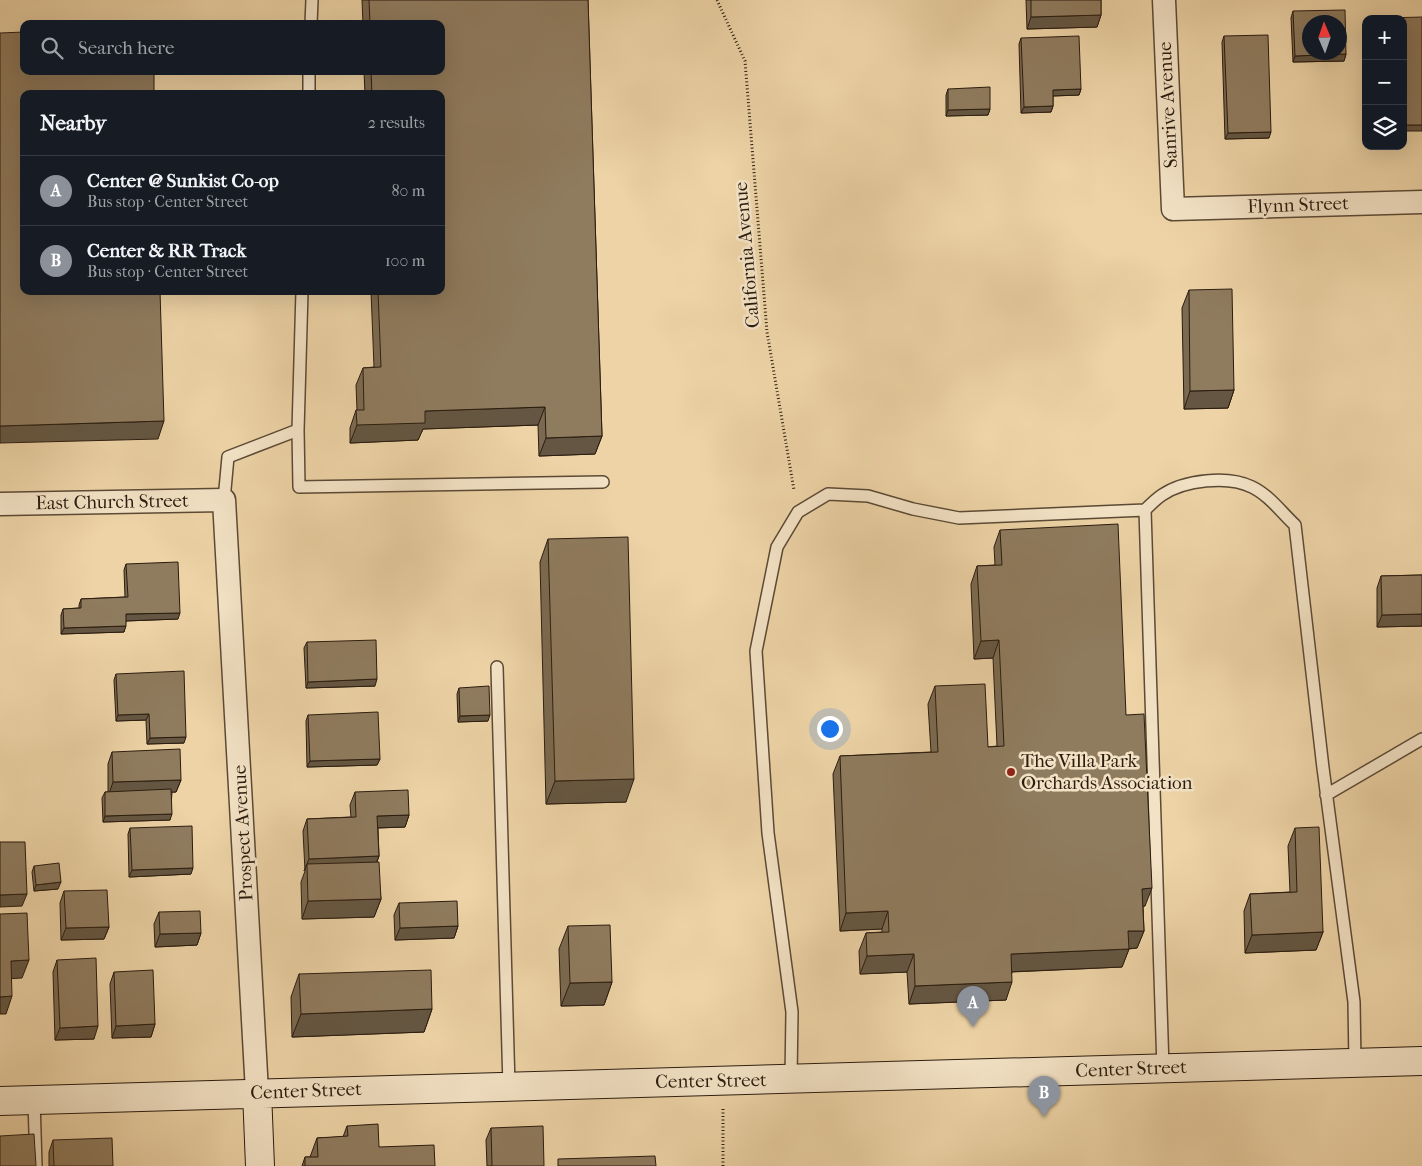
<!DOCTYPE html>
<html lang="en">
<head>
<meta charset="utf-8">
<style>
  :root { --surface:#171b24; --page:#242831; --text:#f1f3f6; --muted:#9ea1a6; --line:#363941; --accent:#8c9099 }
  body { margin:0; font-family:"IM FELL French Canon",serif; background:var(--page); color:var(--text) }
  .controls { position:absolute; right:15px; top:15px; display:grid; overflow:hidden; border-radius:10px; box-shadow:0 5px 20px #0002 }
  .controls button { width:45px; height:45px; display:grid; place-items:center; padding:0; border:0; border-bottom:1px solid var(--line); background:var(--surface); color:var(--text); font:25px sans-serif }
  .compass { position:absolute; left:1302px; top:15px; width:45px; height:45px; border-radius:50%; background:var(--surface); box-shadow:0 5px 20px #0002; rotate:358deg }
  .you { position:absolute; left:829px; top:728px; width:18px; height:18px; margin:-12px; border:4px solid #fff; border-radius:50%; background:#1a73e8; box-shadow:0 0 0 8px #1a73e833 }
  .badge { display:grid; place-items:center; width:32px; height:32px; border-radius:50%; background:var(--accent); color:#fff; font-size:16px; font-weight:700 }
  .pin { position:absolute; translate:-50% -41px; filter:drop-shadow(0 1px 2px #0008) }
  .pin::after { content:''; position:absolute; top:26px; width:18px; height:15px; background:inherit; clip-path:polygon(0 0,100% 0,50% 100%) }
  .list { margin:0; padding:0; list-style:none }
  h2 { display:flex; justify-content:space-between; align-items:center; height:65px; margin:0; padding:0 20px; font-size:21px }
  h2 small { font-size:16px; font-weight:400; color:var(--muted) }
  .list li { display:grid; grid-template-columns:32px 1fr auto; gap:15px; align-items:center; box-sizing:border-box; height:70px; padding:0 20px; border-top:1px solid var(--line) }
  .list b { display:block; font-size:19px; white-space:nowrap }
  .list p { margin:0; font-size:16px; white-space:nowrap; color:var(--muted) }
  .list em { font-size:16px; font-style:normal; color:var(--muted) }
  .icon { flex:none; width:28px; height:28px; fill:none; stroke:currentColor; stroke-width:2; stroke-linecap:round; stroke-linejoin:round }
  .map { position:relative; flex:none; width:1422px; height:1166px; overflow:hidden }
  .search { position:absolute; background:var(--surface); box-shadow:0 5px 20px #0002; left:20px; top:20px; width:425px; height:55px; display:flex; align-items:center; gap:12px; box-sizing:border-box; padding:0 18px; border-radius:10px; color:var(--muted); font-size:19px }
  .panel { position:absolute; background:var(--surface); box-shadow:0 5px 20px #0002; left:20px; top:90px; width:425px; height:205px; border-radius:10px }
  .map>svg:first-child { display:block }
  .lines { fill:none; stroke-linecap:round; stroke-linejoin:round }
  .lane-casing { stroke:#5b4a35; stroke-width:14 }
  .street-casing { stroke:#5b4a35; stroke-width:25 }
  .secondary-casing { stroke:#2a1c0f; stroke-width:30 }
  .path { stroke:#2a1c0f; stroke-width:3; stroke-dasharray:1 2.5; stroke-linecap:butt }
  .lane { stroke:#f3e2c5; stroke-width:11 }
  .street { stroke:#f3e2c5; stroke-width:22 }
  .secondary { stroke:#f3e2c5; stroke-width:28 }
  .wall { fill:#7b6a51; stroke:#2a1c0f }
  .shaded-wall { fill:#645642; stroke:#2a1c0f }
  .building { fill:#8f7b5e; stroke:#2a1c0f; fill-rule:evenodd }
  .poi-dot { fill:#8f2418; stroke:#f3e2c5; stroke-width:2 }
  .labels { text-anchor:middle; dominant-baseline:central; stroke-width:5; stroke-linejoin:round; paint-order:stroke }
  .street-label { font-size:19px; fill:#2a1c0f; stroke:#f3e2c5 }
  .poi-label { font-size:19px; fill:#2a1c0f; stroke:#f3e2c5; text-anchor:start }
</style>
</head>
<body>
<div class="map">
<svg width="1422" height="1166" viewBox="0 0 1422 1166">
  <rect width="100%" height="100%" fill="#edd3a6"/>
  <filter id="stains"><feTurbulence type="fractalNoise" baseFrequency=".004" numOctaves="4"/><feColorMatrix values="0 0 0 0 .2 0 0 0 0 .09 0 0 0 0 .02 0 0 0 .5 -.17"/></filter>
  <radialGradient id="worn" r=".72"><stop offset=".6" stop-color="#630" stop-opacity="0"/><stop offset="1" stop-color="#630" stop-opacity=".3"/></radialGradient>
  <g class="lines">
    <defs>
      <path id="lane" d="M 311,24 L 312,0
        M 309,94 L 309,71
        M 298,430 L 299,487 L 603,482
        M 224,500 L 228,457 L 298,430 L 302,291
        M 1145,510 C 1150,505 1156,499 1162,495 C 1184,480 1228,475 1252,487 C 1269,495 1282,513 1295,525 L 1323,768 L 1354,1002 L 1355,1063
        M 497,667 L 509,1086
        M 1326,795 L 1422,739
        M 791,1079 L 792,1012 L 768,833 L 756,651 L 777,547 L 798,512 L 828,494 L 868,496 L 913,509 L 959,518 L 1145,510 L 1163,1068
        M 34,1100 L 36,1166"/>
      <path id="street" d="M 1164,0 L 1173,209 L 1422,202
        M 0,504 L 224,500 L 257,1092"/>
      <path id="secondary" d="M 257,1092 L 260,1166
        M 0,1101 L 1422,1061"/>
    </defs>
    <!-- lane casing -->
    <use href="#lane" class="lane-casing"/>
    <!-- street casing -->
    <use href="#street" class="street-casing"/>
    <!-- secondary casing -->
    <use href="#secondary" class="secondary-casing"/>
    <!-- path -->
    <path class="path" d="M 717,0 L 745,61 L 767,332 L 794,490
      M 723,1166 L 723,1109"/>
    <!-- lane -->
    <use href="#lane" class="lane"/>
    <!-- street -->
    <use href="#street" class="street"/>
    <!-- secondary -->
    <use href="#secondary" class="secondary"/>
  </g>
  <!-- wall -->
  <path class="wall" d="M 362,0 L 588,0 L 602,436 L 595,454 L 539,456 L 538,425 L 423,429 L 418,440 L 350,443 L 350,428 L 356,410 L 357,410 L 356,385 L 363,368 L 374,367 L 371,291 L 441,291 L 441,94 L 365,94 L 364,71 L 441,71 L 441,24 L 363,24 Z
    M 1026,0 L 1101,0 L 1101,15 L 1097,27 L 1027,29 Z
    M 1293,11 L 1346,54 L 1344,61 L 1293,62 L 1291,18 Z
    M 1224,36 L 1269,138 L 1225,139 L 1222,42 Z
    M 1021,38 L 1081,89 L 1079,95 L 1053,96 L 1053,106 L 1051,112 L 1021,113 L 1019,44 Z
    M 948,89 L 990,109 L 988,115 L 946,116 L 946,95 Z
    M 1189,290 L 1234,390 L 1228,408 L 1184,409 L 1182,308 Z
    M 1000,530 L 1126,715 L 1145,906 L 1143,906 L 1144,931 L 1137,948 L 1129,949 L 1122,967 L 1012,972 L 1006,1000 L 909,1004 L 907,972 L 860,974 L 859,951 L 866,933 L 882,932 L 882,929 L 840,931 L 833,774 L 840,756 L 931,752 L 928,704 L 935,686 L 988,747 L 997,746 L 993,658 L 974,659 L 971,584 L 977,566 L 995,565 L 994,547 Z
    M 548,539 L 626,802 L 546,804 L 540,562 Z
    M 126,564 L 178,619 L 126,621 L 124,632 L 61,634 L 61,615 L 63,609 L 79,608 L 79,605 L 81,599 L 125,597 L 124,570 Z
    M 1422,575 L 1422,626 L 1377,627 L 1377,588 L 1381,576 Z
    M 307,642 L 375,686 L 306,688 L 304,648 Z
    M 116,674 L 184,743 L 147,744 L 146,720 L 116,721 L 114,680 Z
    M 459,688 L 488,721 L 458,722 L 457,694 Z
    M 308,715 L 380,759 L 377,765 L 307,767 L 306,721 Z
    M 112,752 L 181,780 L 176,792 L 172,792 L 170,820 L 103,822 L 102,798 L 105,792 L 108,792 L 108,764 Z
    M 355,792 L 409,815 L 405,827 L 378,828 L 379,856 L 377,862 L 381,899 L 374,917 L 302,919 L 301,882 L 305,871 L 303,831 L 307,819 L 351,817 L 350,805 Z
    M 130,828 L 191,874 L 129,877 L 128,834 Z
    M 1295,828 L 1323,932 L 1316,950 L 1245,953 L 1244,911 L 1250,894 L 1290,892 L 1288,846 Z
    M 34,866 L 58,889 L 34,891 L 32,872 Z
    M 64,891 L 109,927 L 104,939 L 61,940 L 60,903 Z
    M 399,903 L 458,926 L 454,938 L 395,940 L 394,915 Z
    M 159,912 L 201,933 L 197,945 L 155,947 L 154,924 Z
    M 568,926 L 612,982 L 604,1005 L 561,1006 L 559,949 Z
    M 57,960 L 94,1039 L 55,1040 L 53,972 Z
    M 114,972 L 155,1024 L 151,1037 L 112,1038 L 110,984 Z
    M 299,974 L 432,1009 L 424,1032 L 292,1037 L 291,997 Z
    M 347,1126 L 379,1147 L 435,1166 L 302,1166 L 305,1157 L 310,1157 L 317,1138 L 343,1137 Z
    M 491,1128 L 544,1166 L 487,1166 L 486,1140 Z
    M 53,1140 L 113,1166 L 49,1166 L 49,1152 Z"/>
  <!-- shaded-wall -->
  <path class="shaded-wall" d="M 1101,15 L 1097,27 L 1027,29 L 1031,17 Z
    M 1346,54 L 1344,61 L 1293,62 L 1295,56 Z
    M 1081,89 L 1079,95 L 1051,96 L 1053,90 Z
    M 1053,106 L 1051,112 L 1021,113 L 1024,107 Z
    M 990,109 L 988,115 L 946,116 L 948,110 Z
    M 1403,125 L 1422,125 L 1422,131 L 1403,131 Z
    M 1271,132 L 1269,138 L 1225,139 L 1228,133 Z
    M 1234,390 L 1228,408 L 1184,409 L 1190,391 Z
    M 545,407 L 538,425 L 423,429 L 418,440 L 350,443 L 357,425 L 425,411 Z
    M 164,421 L 158,439 L 0,443 L 0,426 Z
    M 602,436 L 595,454 L 539,456 L 546,438 Z
    M 180,613 L 178,619 L 124,621 L 126,614 Z
    M 1422,614 L 1422,626 L 1377,627 L 1382,615 Z
    M 126,626 L 124,632 L 61,634 L 64,628 Z
    M 999,640 L 993,658 L 974,659 L 981,641 Z
    M 377,679 L 375,686 L 306,688 L 308,682 Z
    M 149,714 L 146,720 L 116,721 L 118,715 Z
    M 490,715 L 488,721 L 458,722 L 460,716 Z
    M 186,737 L 184,743 L 147,744 L 150,738 Z
    M 380,759 L 377,765 L 307,767 L 310,761 Z
    M 634,779 L 626,802 L 546,804 L 555,781 Z
    M 181,780 L 176,792 L 109,794 L 113,782 Z
    M 172,814 L 170,820 L 103,822 L 105,816 Z
    M 409,815 L 405,827 L 373,828 L 377,816 Z
    M 379,856 L 374,868 L 307,864 L 304,871 L 309,859 Z
    M 193,868 L 191,874 L 129,877 L 132,870 Z
    M 61,882 L 58,889 L 34,891 L 36,885 Z
    M 1152,888 L 1145,906 L 1136,907 L 1142,889 Z
    M 27,894 L 22,906 L 0,907 L 0,895 Z
    M 381,899 L 374,917 L 302,919 L 308,901 Z
    M 888,911 L 882,929 L 840,931 L 846,913 Z
    M 458,926 L 454,938 L 395,940 L 400,928 Z
    M 109,927 L 104,939 L 61,940 L 66,928 Z
    M 1128,931 L 1144,931 L 1137,948 L 1122,949 Z
    M 1323,932 L 1316,950 L 1245,953 L 1252,935 Z
    M 201,933 L 197,945 L 155,947 L 160,934 Z
    M 1129,949 L 1122,967 L 1005,972 L 1011,954 Z
    M 914,954 L 907,972 L 860,974 L 867,956 Z
    M 29,960 L 22,978 L 4,979 L 11,961 Z
    M 612,982 L 604,1005 L 561,1006 L 570,983 Z
    M 1012,982 L 1006,1000 L 909,1004 L 915,986 Z
    M 12,996 L 6,1014 L 0,1014 L 0,997 Z
    M 432,1009 L 424,1032 L 292,1037 L 301,1014 Z
    M 155,1024 L 151,1037 L 112,1038 L 116,1026 Z
    M 98,1026 L 94,1039 L 55,1040 L 60,1028 Z"/>
  <!-- building -->
  <path class="building" d="M 369,0 L 588,0 L 602,436 L 546,438 L 545,407 L 425,411 L 425,423 L 357,425 L 356,410 L 364,410 L 363,368 L 381,367 L 378,291 L 441,291 L 441,94 L 372,94 L 371,71 L 441,71 L 441,24 L 370,24 Z
    M 1031,0 L 1101,0 L 1101,15 L 1031,17 Z
    M 1345,10 L 1346,54 L 1295,56 L 1293,11 ZM 1310,22 L 1340,22 L 1340,52 L 1310,52 Z
    M 1422,17 L 1422,125 L 1403,125 L 1403,19 L 1386,19 L 1386,18 Z
    M 24,32 L 24,71 L 154,71 L 154,94 L 24,94 L 24,291 L 160,291 L 164,421 L 0,426 L 0,33 Z
    M 1268,35 L 1271,132 L 1228,133 L 1224,36 Z
    M 1079,36 L 1081,89 L 1053,90 L 1053,106 L 1024,107 L 1021,38 Z
    M 990,87 L 990,109 L 948,110 L 948,89 Z
    M 1232,289 L 1234,390 L 1190,391 L 1189,290 Z
    M 1118,524 L 1126,715 L 1144,714 L 1152,888 L 1142,889 L 1144,931 L 1128,931 L 1129,949 L 1011,954 L 1012,982 L 915,986 L 914,954 L 867,956 L 866,933 L 889,932 L 888,911 L 846,913 L 840,756 L 938,752 L 935,686 L 985,684 L 988,747 L 1004,746 L 999,640 L 981,641 L 977,566 L 1002,565 L 1000,530 Z
    M 628,537 L 634,779 L 555,781 L 548,539 Z
    M 178,562 L 180,613 L 126,614 L 126,626 L 64,628 L 63,609 L 81,608 L 81,599 L 128,597 L 126,564 Z
    M 1422,575 L 1422,614 L 1382,615 L 1381,576 Z
    M 376,640 L 377,679 L 308,682 L 307,642 Z
    M 184,671 L 186,737 L 150,738 L 149,714 L 118,715 L 116,674 Z
    M 489,686 L 490,715 L 460,716 L 459,688 Z
    M 378,712 L 380,759 L 310,761 L 308,715 Z
    M 180,749 L 181,780 L 113,782 L 112,752 Z
    M 171,789 L 172,814 L 105,816 L 105,792 Z
    M 408,790 L 409,815 L 377,816 L 379,856 L 309,859 L 307,819 L 356,817 L 355,792 Z
    M 192,826 L 193,868 L 132,870 L 130,828 Z
    M 1319,827 L 1323,932 L 1252,935 L 1250,894 L 1297,892 L 1295,828 Z
    M 0,842 L 25,842 L 27,894 L 0,895 Z
    M 379,862 L 381,899 L 308,901 L 307,864 Z
    M 59,863 L 61,882 L 36,885 L 34,866 Z
    M 107,890 L 109,927 L 66,928 L 64,891 Z
    M 457,901 L 458,926 L 400,928 L 399,903 Z
    M 200,911 L 201,933 L 160,934 L 159,912 Z
    M 27,913 L 29,960 L 11,961 L 12,996 L 0,997 L 0,914 Z
    M 610,925 L 612,982 L 570,983 L 568,926 Z
    M 96,958 L 98,1026 L 60,1028 L 57,960 Z
    M 153,970 L 155,1024 L 116,1026 L 114,972 Z
    M 431,970 L 432,1009 L 301,1014 L 299,974 Z
    M 378,1124 L 379,1147 L 434,1145 L 435,1166 L 305,1166 L 305,1157 L 318,1157 L 317,1138 L 348,1136 L 347,1126 Z
    M 543,1126 L 544,1166 L 492,1166 L 491,1128 Z
    M 34,1134 L 36,1166 L 0,1166 L 0,1136 Z
    M 112,1138 L 113,1166 L 54,1166 L 53,1140 Z
    M 655,1156 L 656,1166 L 558,1166 L 558,1159 Z"/>
  <!-- markers -->
  <circle class="poi-dot" cx="1011" cy="772" r="5"/>
  <g class="labels">
    <!-- street labels -->
    <g class="street-label">
      <text transform="translate(1168 105) rotate(-93)">Sanrive Avenue</text>
      <text transform="translate(1298 205) rotate(-2)">Flynn Street</text>
      <text transform="translate(747 255) rotate(-95)">California Avenue</text>
      <text transform="translate(112 502) rotate(-1)">East Church Street</text>
      <text transform="translate(243 833) rotate(-93)">Prospect Avenue</text>
      <text transform="translate(1131 1069) rotate(-2)">Center Street</text>
      <text transform="translate(711 1081) rotate(-1)">Center Street</text>
      <text transform="translate(306 1091) rotate(-2)">Center Street</text>
    </g>
    <!-- poi labels -->
    <g class="poi-label">
      <text x="1021" y="761">The Villa Park<tspan x="1021" dy="22">Orchards Association</tspan></text>
    </g>
  </g>
  <rect width="100%" height="100%" filter="url(#stains)"/>
  <rect width="100%" height="100%" fill="url(#worn)"/>
</svg>
<div class="controls">
<button>+</button>
<button>−</button>
<button><svg class="icon" aria-label="layers" viewBox="0 0 24 24"><path d="M12 4l9 5-9 5-9-5zM3 14l9 5 9-5"/></svg></button>
</div>
<svg class="compass" viewBox="-18 -18 36 36"><path d="M0-13l5 13h-10z" fill="#e53935"/><path d="M0 13l5-13h-10z" fill="#9ea1a6"/></svg>
<div class="you"></div>
<div class="pin badge" style="left:973px;top:1027px">A</div>
<div class="pin badge" style="left:1044px;top:1117px">B</div>
<div class="search"><svg class="icon" aria-label="search" viewBox="0 0 24 24"><circle cx="10" cy="10" r="6"/><path d="M15 15l6 6"/></svg>Search here</div>
<section class="panel">
<h2>Nearby<small>2 results</small></h2>
<ul class="list">
<li><span class="badge">A</span><div><b>Center @ Sunkist Co-op</b><p>Bus stop · Center Street</p></div><em>80 m</em></li>
<li><span class="badge">B</span><div><b>Center &amp; RR Track</b><p>Bus stop · Center Street</p></div><em>100 m</em></li>
</ul>
</section>
</div>
</body>
</html>
